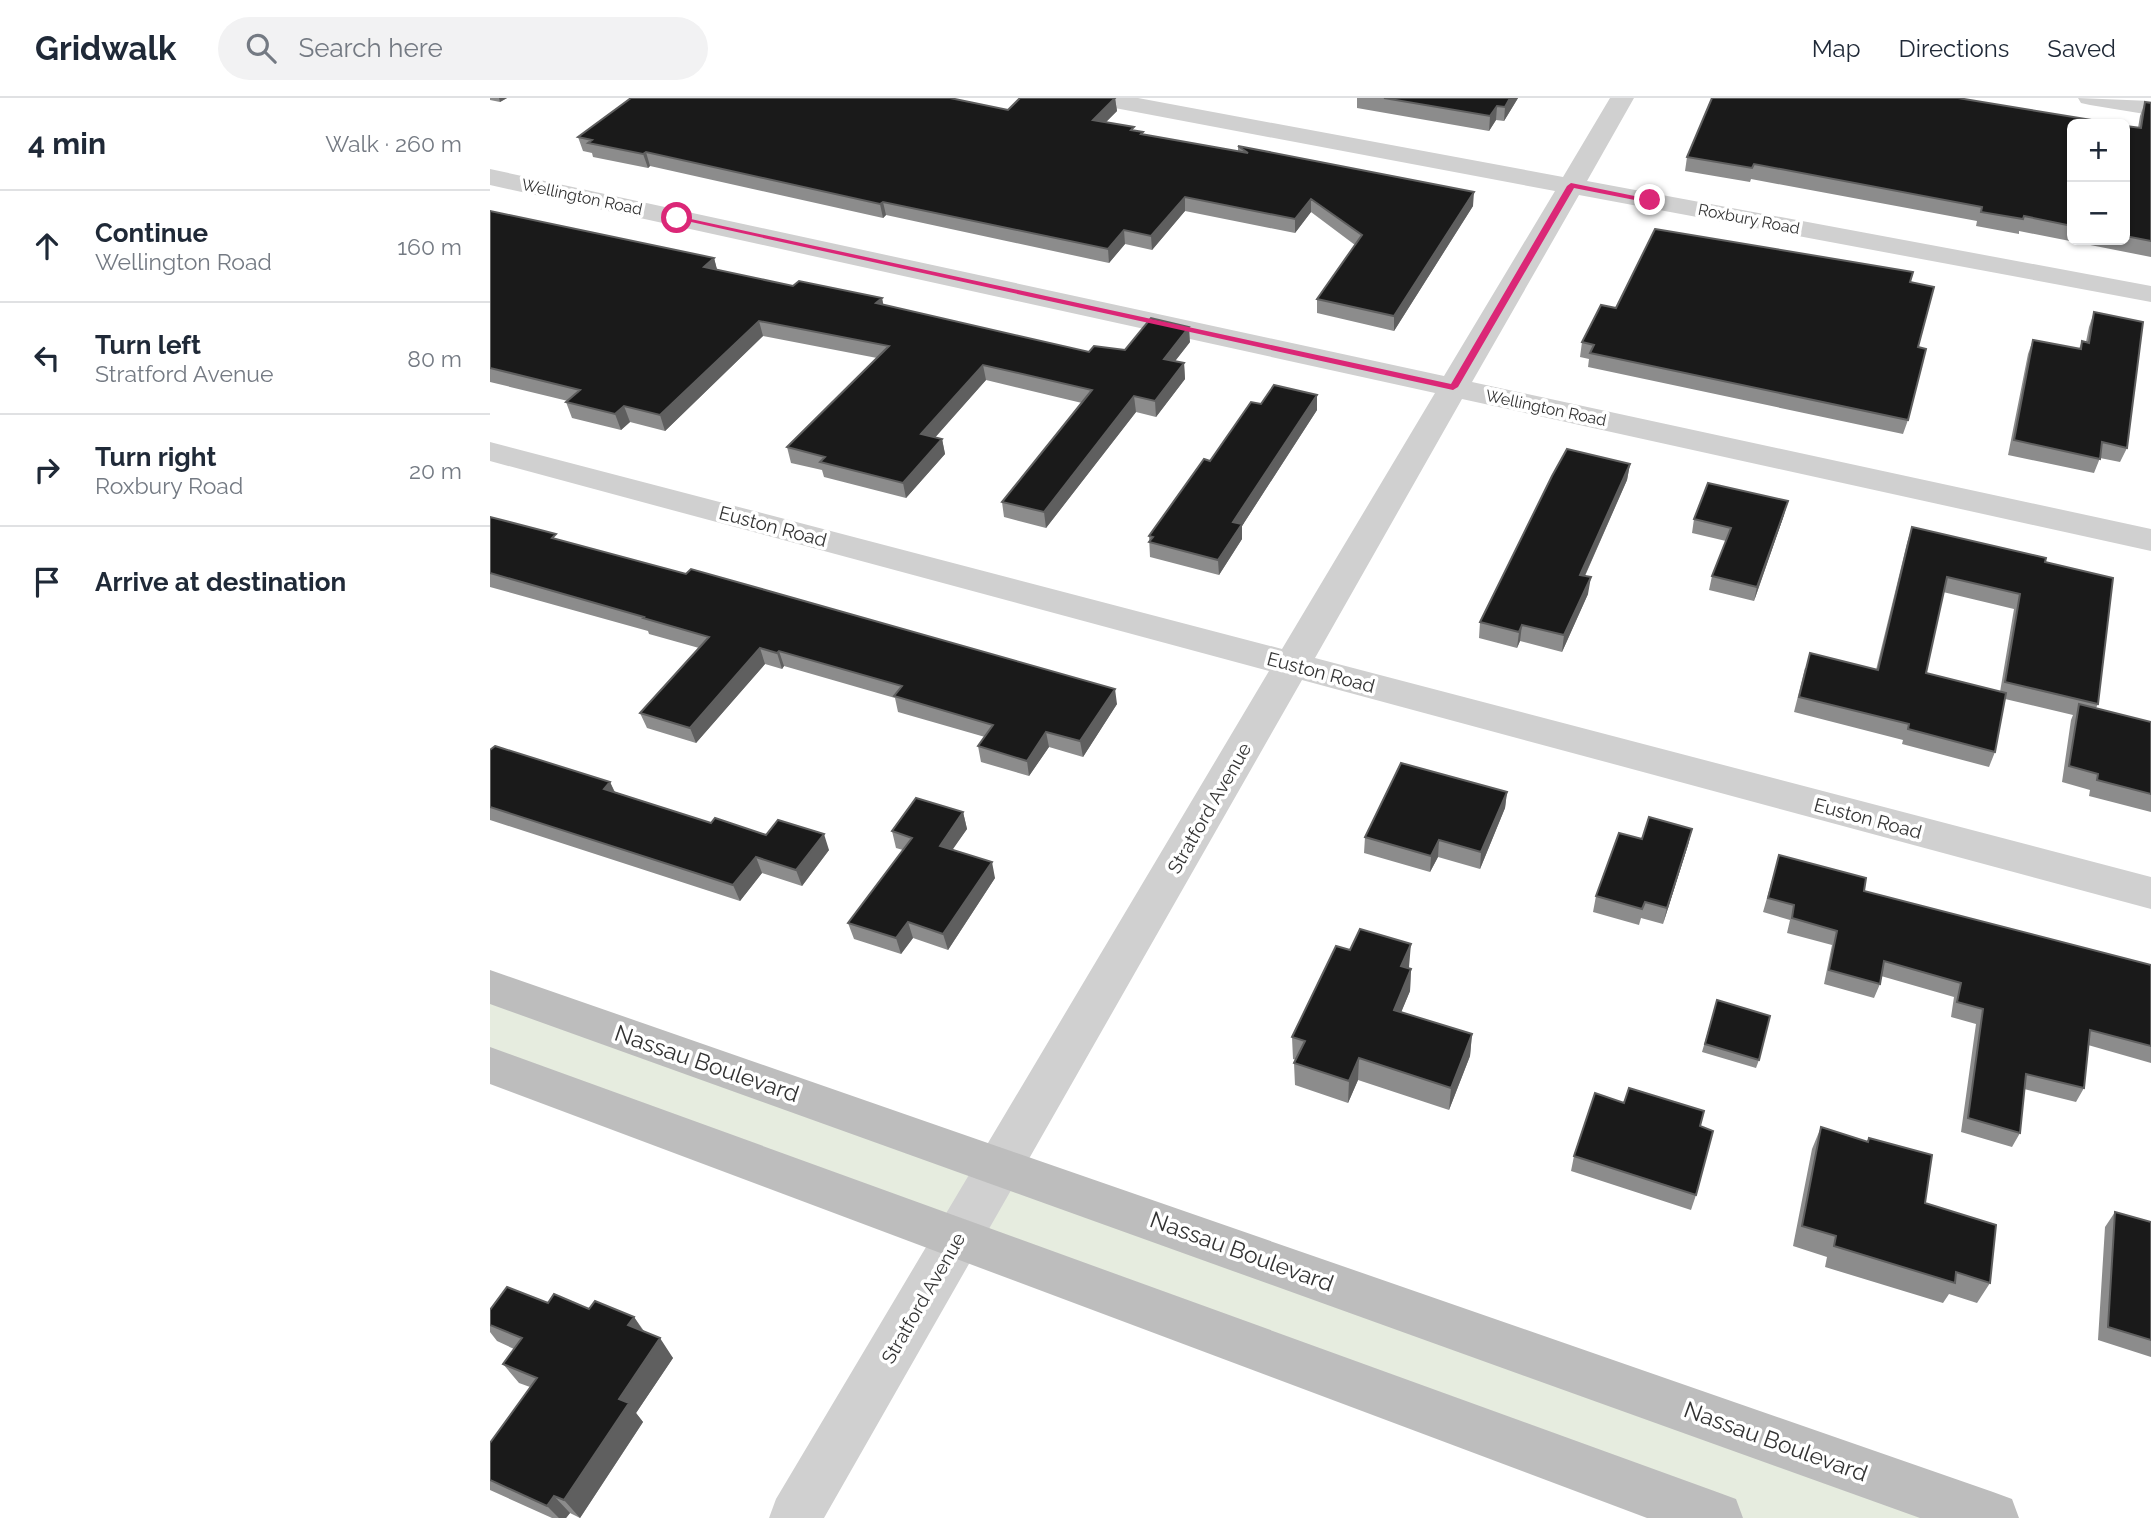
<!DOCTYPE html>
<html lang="en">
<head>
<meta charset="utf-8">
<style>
  :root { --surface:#fff; --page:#f2f2f3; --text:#1f2937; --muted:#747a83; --line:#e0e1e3 }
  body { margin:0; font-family:Raleway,sans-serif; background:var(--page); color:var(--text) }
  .controls { position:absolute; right:21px; top:21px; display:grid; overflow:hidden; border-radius:10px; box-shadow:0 2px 5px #0004 }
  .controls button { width:63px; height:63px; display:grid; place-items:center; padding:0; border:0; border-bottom:2px solid var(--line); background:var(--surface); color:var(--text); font:35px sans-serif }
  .stop { position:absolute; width:21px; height:21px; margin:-16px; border:5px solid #db2777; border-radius:50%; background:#fff }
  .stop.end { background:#db2777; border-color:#fff; box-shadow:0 2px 7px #0008 }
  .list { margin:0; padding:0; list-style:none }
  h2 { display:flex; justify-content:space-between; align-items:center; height:91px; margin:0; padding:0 28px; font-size:30px }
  h2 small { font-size:23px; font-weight:400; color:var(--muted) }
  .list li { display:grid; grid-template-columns:46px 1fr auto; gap:21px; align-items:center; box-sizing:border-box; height:112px; padding:0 28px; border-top:2px solid var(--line) }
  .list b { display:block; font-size:26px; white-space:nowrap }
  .list p { margin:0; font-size:23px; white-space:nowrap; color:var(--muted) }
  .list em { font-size:23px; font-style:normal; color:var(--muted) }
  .icon { flex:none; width:38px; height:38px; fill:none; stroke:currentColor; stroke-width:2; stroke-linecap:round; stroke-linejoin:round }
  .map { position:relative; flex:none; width:1661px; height:1420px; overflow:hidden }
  header { display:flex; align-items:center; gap:42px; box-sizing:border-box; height:98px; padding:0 35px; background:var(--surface); border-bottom:2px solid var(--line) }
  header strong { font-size:33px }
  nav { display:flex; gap:38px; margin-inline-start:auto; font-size:24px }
  .search { width:490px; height:63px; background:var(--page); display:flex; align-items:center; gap:18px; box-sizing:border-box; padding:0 24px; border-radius:38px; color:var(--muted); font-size:26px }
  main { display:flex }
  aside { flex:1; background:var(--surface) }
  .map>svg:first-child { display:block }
  .green { fill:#e6ecdf }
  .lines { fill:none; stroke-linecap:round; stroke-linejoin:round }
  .street { fill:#d0d0d0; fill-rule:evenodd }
  .secondary { fill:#bdbdbd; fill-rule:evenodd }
  .wall { fill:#8c8c8c; fill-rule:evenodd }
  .shaded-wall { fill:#5f5f5f }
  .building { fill:#1a1a1a; stroke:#5f5f5f; stroke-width:2 }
  .route { fill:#db2777 }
  .labels { text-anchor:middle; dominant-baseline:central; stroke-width:7; stroke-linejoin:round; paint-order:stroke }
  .far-street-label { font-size:16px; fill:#333; stroke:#fff }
  .street-label { font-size:19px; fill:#333; stroke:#fff }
  .near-street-label { font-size:23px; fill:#333; stroke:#fff }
</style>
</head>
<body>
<header>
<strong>Gridwalk</strong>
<div class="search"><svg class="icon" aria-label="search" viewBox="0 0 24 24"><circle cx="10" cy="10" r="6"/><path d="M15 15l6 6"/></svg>Search here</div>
<nav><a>Map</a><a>Directions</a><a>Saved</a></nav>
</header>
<main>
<aside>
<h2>4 min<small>Walk · 260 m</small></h2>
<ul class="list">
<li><svg class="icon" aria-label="ahead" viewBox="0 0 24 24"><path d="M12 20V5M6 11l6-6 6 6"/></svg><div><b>Continue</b><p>Wellington Road</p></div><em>160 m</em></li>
<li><svg class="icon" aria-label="left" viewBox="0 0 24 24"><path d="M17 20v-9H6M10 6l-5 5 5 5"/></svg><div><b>Turn left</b><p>Stratford Avenue</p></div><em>80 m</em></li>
<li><svg class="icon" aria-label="right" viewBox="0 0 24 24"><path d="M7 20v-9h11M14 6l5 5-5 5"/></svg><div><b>Turn right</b><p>Roxbury Road</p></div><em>20 m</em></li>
<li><svg class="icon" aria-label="arrive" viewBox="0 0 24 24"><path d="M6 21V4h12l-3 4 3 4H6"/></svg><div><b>Arrive at destination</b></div></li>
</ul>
</aside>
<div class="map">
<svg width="1661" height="1420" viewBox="0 0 1661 1420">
  <rect width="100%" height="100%" fill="#fff"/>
  <!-- green -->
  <path class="green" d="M 0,898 L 1464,1420 L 1212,1420 L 0,971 Z"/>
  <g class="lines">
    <!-- street -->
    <path class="street" d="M 597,0 L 648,0 L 1073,79 L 1120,0 L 1144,0 L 1097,83 L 1661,188 L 1661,204 L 1089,97 L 982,284 L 1661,431 L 1661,453 L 972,301 L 825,560 L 1661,779 L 1661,811 L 812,582 L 334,1420 L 279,1420 L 286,1401 L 779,573 L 0,363 L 0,344 L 792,551 L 945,295 L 0,87 L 0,71 L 954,278 L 1065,93 L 609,7 L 600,5 Z
      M 1588,0 L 1661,3 L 1661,17 L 1600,7 L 1591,5 Z"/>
    <!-- secondary -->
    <path class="secondary" d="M 0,872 L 1503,1394 L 1522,1401 L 1529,1420 L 1430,1420 L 0,906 Z
      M 0,949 L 1227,1394 L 1246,1401 L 1253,1420 L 1157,1420 L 0,986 Z"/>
  </g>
  <!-- wall -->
  <path class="wall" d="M 0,0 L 17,0 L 10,4 L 0,2 Z
    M 625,0 L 627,13 L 616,24 L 653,36 L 748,54 L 748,48 L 983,108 L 904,233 L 827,215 L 827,201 L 865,147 L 821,114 L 805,135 L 695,113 L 662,152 L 635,146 L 619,165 L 396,117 L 393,120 L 160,68 L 158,70 L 103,59 L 102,55 L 93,53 L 88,39 L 518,12 Z
    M 867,0 L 1028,0 L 1014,23 L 1006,22 L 999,33 L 867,10 Z
    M 1655,4 L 1661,5 L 1661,159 L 1529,133 L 1529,136 L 1486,128 L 1487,123 L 1261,81 L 1260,84 L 1195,73 L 1197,59 L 1582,26 L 1582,142 L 1635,142 L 1635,28 L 1648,30 L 1650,18 Z
    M 0,113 L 224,160 L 227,172 L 303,188 L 392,200 L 393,207 L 599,254 L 635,252 L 700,244 L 685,263 L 694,265 L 695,281 L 666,319 L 646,314 L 556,430 L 514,419 L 512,404 L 592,305 L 496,282 L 445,339 L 452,341 L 455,356 L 416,400 L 334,379 L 332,372 L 301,365 L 297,349 L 387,260 L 273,238 L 175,333 L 140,324 L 131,332 L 82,320 L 76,304 L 78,303 L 0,284 Z
    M 1420,184 L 1428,249 L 1418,322 L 1413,336 L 1098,269 L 1099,261 L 1090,259 L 1092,244 L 1126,210 Z
    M 1604,214 L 1637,350 L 1630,364 L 1610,360 L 1604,375 L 1518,357 L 1538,256 L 1543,242 L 1589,251 L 1592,243 L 1596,244 L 1599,229 Z
    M 827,297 L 827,312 L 752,428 L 752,441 L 729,477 L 660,459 L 659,438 L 720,363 L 771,306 Z
    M 1140,366 L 1137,382 L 1095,478 L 1098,496 L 1072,554 L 1030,543 L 1027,550 L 989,540 L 990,524 Z
    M 1294,417 L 1264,503 L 1219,492 L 1222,478 L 1236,443 L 1202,435 L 1204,421 Z
    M 0,419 L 68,442 L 627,606 L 593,659 L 559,649 L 539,678 L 491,664 L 488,648 L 495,639 L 408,614 L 405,600 L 294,568 L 292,571 L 275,566 L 206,645 L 157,630 L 150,615 L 209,550 L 159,536 L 158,533 L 0,489 Z
    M 1422,429 L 1555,464 L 1608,606 L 1606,610 L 1661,624 L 1661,714 L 1599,698 L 1600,692 L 1572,684 L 1581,622 L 1583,617 L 1515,601 L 1505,654 L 1499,669 L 1412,646 L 1413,642 L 1304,614 L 1315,570 L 1386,572 L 1417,445 ZM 1453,494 L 1524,511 L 1510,594 L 1436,575 Z
    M 0,652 L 120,684 L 125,694 L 221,725 L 339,752 L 312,788 L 272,775 L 250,803 L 0,722 Z
    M 1017,694 L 1015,710 L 990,771 L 948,759 L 940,774 L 874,755 L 875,739 Z
    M 473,714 L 477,731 L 462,751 L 505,780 L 458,852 L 423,840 L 411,856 L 364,841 L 358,825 L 413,752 L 406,750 L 402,733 Z
    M 1202,731 L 1198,747 L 1173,826 L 1151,820 L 1149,827 L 1103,814 L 1106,798 L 1152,741 Z
    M 1285,772 L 1374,793 L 1661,867 L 1661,965 L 1598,947 L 1594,990 L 1586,1004 L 1534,991 L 1530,1035 L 1522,1049 L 1471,1034 L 1486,926 L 1461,919 L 1464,899 L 1391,878 L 1390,886 L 1384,900 L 1334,886 L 1342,847 L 1297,835 L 1300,822 L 1273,814 Z
    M 919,870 L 921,871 L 920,893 L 911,914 L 982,936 L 980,958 L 959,1012 L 868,982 L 858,1005 L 805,987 L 804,965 L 806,962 L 803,961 L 802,939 Z
    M 1227,902 L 1269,962 L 1266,970 L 1212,954 Z
    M 1210,1028 L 1206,1097 L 1201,1112 L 1081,1073 L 1084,1058 Z
    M 1331,1029 L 1377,1044 L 1379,1040 L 1435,1105 L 1500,1185 L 1487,1205 L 1459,1196 L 1453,1205 L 1335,1169 L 1337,1159 L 1303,1148 L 1322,1051 Z
    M 1625,1114 L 1661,1124 L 1661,1259 L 1608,1242 L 1615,1129 Z
    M 58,1205 L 144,1219 L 154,1233 L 183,1260 L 146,1315 L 153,1324 L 90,1420 L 80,1415 L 76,1420 L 62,1420 L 0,1392 L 0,1345 L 40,1289 L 29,1285 L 13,1266 L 24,1251 L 7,1243 L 0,1234 L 0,1212 Z"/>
  <!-- shaded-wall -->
  <path class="shaded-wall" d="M 9,0 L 17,0 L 10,4 Z
    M 625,0 L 627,13 L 605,35 L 603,22 Z
    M 1020,0 L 1028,0 L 1014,23 L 1015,9 Z
    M 1007,8 L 1006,22 L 999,33 L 1000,18 Z
    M 156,54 L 160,68 L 158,70 L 153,56 Z
    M 984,94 L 983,108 L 904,233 L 904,218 Z
    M 695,99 L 695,113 L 662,152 L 661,138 Z
    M 821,101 L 821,114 L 805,135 L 805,121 Z
    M 393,104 L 396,117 L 393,120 L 390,106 Z
    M 634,132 L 635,146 L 619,165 L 618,151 Z
    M 224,160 L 228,175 L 214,169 Z
    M 392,200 L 395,215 L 386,205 Z
    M 269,223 L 273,238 L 175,333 L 170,317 Z
    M 699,229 L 700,244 L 675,276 L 674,261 Z
    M 694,265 L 695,281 L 666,319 L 665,303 Z
    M 493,267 L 496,282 L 435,351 L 431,336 Z
    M 827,297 L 827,312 L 752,428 L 752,441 L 729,477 L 728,462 L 743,424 Z
    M 644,298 L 646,314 L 556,430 L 554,414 Z
    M 134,308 L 140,324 L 131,332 L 125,316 Z
    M 452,341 L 455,356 L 416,400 L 413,385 Z
    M 1140,366 L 1137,382 L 1088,493 L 1090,477 Z
    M 1298,403 L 1294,417 L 1264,503 L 1267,489 Z
    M 1101,479 L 1098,496 L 1072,554 L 1074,537 Z
    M 1032,527 L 1030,543 L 1027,550 L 1029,534 Z
    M 270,550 L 275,566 L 206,645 L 200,630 Z
    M 289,553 L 294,568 L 292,571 L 287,555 Z
    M 625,591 L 627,606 L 593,659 L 590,643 Z
    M 556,634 L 559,649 L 539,678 L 537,663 Z
    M 120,684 L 127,700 L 114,691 Z
    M 1017,694 L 1015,710 L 990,771 L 991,754 Z
    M 473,714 L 477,731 L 454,764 L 450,748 Z
    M 1202,731 L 1198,747 L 1173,826 L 1177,810 Z
    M 334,736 L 339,752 L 312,788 L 306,772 Z
    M 949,742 L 948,759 L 940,774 L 941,758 Z
    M 266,759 L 272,775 L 250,803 L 243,787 Z
    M 502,764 L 505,780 L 458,852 L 453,836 Z
    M 418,824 L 423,840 L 411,856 L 406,840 Z
    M 921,846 L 919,869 L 910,890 L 911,868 Z
    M 921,871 L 920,893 L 903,934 L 904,912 Z
    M 982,936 L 980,958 L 959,1012 L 961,990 Z
    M 869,960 L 868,982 L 858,1005 L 859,983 Z
    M 144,1219 L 157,1239 L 138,1227 Z
    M 170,1240 L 183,1260 L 146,1315 L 153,1324 L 90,1420 L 74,1402 L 129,1301 Z
    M 64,1398 L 80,1415 L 76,1420 L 69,1420 L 57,1408 Z"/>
  <!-- building -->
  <path class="building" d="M 141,0 L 460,0 L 518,12 L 530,0 L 625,0 L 603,22 L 644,29 L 641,32 L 653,34 L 651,36 L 758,55 L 748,48 L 984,94 L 904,218 L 827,201 L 872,137 L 821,101 L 805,121 L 695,99 L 661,138 L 634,132 L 618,151 L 393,104 L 390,106 L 156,54 L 153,56 L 98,45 L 102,42 L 88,39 Z
    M 894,0 L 1020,0 L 1015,9 L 1007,8 L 1000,18 Z
    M 1222,0 L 1468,0 L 1626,26 L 1582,26 L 1582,128 L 1534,118 L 1533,121 L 1491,114 L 1492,109 L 1264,66 L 1262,70 L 1197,59 Z
    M 1655,4 L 1661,5 L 1661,143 L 1635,138 L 1635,28 L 1651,30 Z
    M 0,113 L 224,160 L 214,169 L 303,188 L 309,183 L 392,200 L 386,205 L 599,254 L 604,248 L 635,252 L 661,220 L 699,229 L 674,261 L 694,265 L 665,303 L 644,298 L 554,414 L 512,404 L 602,292 L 493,267 L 431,336 L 452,341 L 413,385 L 330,364 L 335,359 L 297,349 L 399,248 L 269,223 L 170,317 L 134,308 L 125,316 L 76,304 L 90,292 L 0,270 Z
    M 1165,131 L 1423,174 L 1420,184 L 1444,189 L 1428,249 L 1436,251 L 1418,322 L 1100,255 L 1104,247 L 1092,244 L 1111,207 L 1126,210 Z
    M 1604,214 L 1653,224 L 1637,350 L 1612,344 L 1610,361 L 1524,342 L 1543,242 L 1591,251 L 1592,243 L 1599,245 Z
    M 784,287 L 827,297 L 743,424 L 752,426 L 728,462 L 659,444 L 663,439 L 659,438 L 714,361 L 720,363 L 761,304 L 771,306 Z
    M 1077,351 L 1140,366 L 1090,477 L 1101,479 L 1074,537 L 1032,527 L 1029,534 L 990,524 L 1062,378 Z
    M 1218,385 L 1298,403 L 1267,489 L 1222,478 L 1241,430 L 1204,421 Z
    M 0,419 L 66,436 L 62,440 L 196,476 L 201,471 L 625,591 L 590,643 L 556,634 L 537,663 L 488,648 L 503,627 L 404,598 L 412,588 L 289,553 L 287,555 L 270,550 L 200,630 L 150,615 L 219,539 L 153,520 L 154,519 L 0,475 Z
    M 1422,429 L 1556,460 L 1555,464 L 1623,480 L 1608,606 L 1515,584 L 1530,496 L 1457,479 L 1436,575 L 1516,595 L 1505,654 L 1418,631 L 1419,626 L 1309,599 L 1320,555 L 1388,572 Z
    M 1589,606 L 1661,624 L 1661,696 L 1607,682 L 1608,676 L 1579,668 Z
    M 5,648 L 120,684 L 114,691 L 221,725 L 225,720 L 276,737 L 288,722 L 334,736 L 306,772 L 266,759 L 243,787 L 0,709 L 0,652 Z
    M 911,665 L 1017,694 L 991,754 L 949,742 L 941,758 L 875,739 Z
    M 426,700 L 473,714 L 450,748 L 502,764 L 453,836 L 418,824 L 406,840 L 358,825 L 422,740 L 402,733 Z
    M 1159,719 L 1202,731 L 1177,810 L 1155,804 L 1152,811 L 1106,798 L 1129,735 L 1152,741 Z
    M 1289,757 L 1376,780 L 1374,793 L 1661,867 L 1661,948 L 1600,932 L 1594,990 L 1536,976 L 1530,1035 L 1478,1020 L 1493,911 L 1467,904 L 1471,885 L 1394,863 L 1390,886 L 1339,872 L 1347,833 L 1302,820 L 1304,807 L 1278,800 Z
    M 870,831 L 921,846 L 911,868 L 921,871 L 904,912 L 982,936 L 961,990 L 869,960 L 859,983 L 804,965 L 815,943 L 802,939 L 846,848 L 860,852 Z
    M 1227,902 L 1280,918 L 1269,962 L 1215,946 Z
    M 1139,990 L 1214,1013 L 1210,1028 L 1223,1033 L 1206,1097 L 1084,1058 L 1105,995 L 1134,1005 Z
    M 1331,1029 L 1378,1044 L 1379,1040 L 1442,1057 L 1435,1105 L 1506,1127 L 1500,1185 L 1466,1174 L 1465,1185 L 1344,1148 L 1346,1138 L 1312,1128 Z
    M 1625,1114 L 1661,1124 L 1661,1242 L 1618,1229 Z
    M 17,1189 L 58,1205 L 64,1196 L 99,1211 L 105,1203 L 144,1219 L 138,1227 L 170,1240 L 129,1301 L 139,1305 L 74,1402 L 64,1398 L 57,1408 L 0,1382 L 0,1345 L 47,1280 L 13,1266 L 32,1240 L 0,1227 L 0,1212 Z"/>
  <!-- route -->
  <path class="route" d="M 1081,85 L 1164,102 L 1160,105 L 1084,90 L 968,289 L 963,292 L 183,120 L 187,118 L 961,286 L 1077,88 Z"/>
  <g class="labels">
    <!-- far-street labels -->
    <g class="far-street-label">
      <text transform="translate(92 99) rotate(12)">Wellington Road</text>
      <text transform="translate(1259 121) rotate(11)">Roxbury Road</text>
      <text transform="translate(1056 310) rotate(12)">Wellington Road</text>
    </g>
    <!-- street labels -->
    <g class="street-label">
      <text transform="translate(283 428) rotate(15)">Euston Road</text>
      <text transform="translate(831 574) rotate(15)">Euston Road</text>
      <text transform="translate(719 710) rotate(-60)">Stratford Avenue</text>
      <text transform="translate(1378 720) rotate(15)">Euston Road</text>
      <text transform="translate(433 1200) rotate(-60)">Stratford Avenue</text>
    </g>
    <!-- near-street labels -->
    <g class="near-street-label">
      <text transform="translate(217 965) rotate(19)">Nassau Boulevard</text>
      <text transform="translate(752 1153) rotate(20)">Nassau Boulevard</text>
      <text transform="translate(1286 1343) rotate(20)">Nassau Boulevard</text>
    </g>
  </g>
</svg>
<div class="controls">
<button>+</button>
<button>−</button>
</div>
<div class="stop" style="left:187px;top:120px"></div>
<div class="stop end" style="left:1160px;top:102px"></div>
</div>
</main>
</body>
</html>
